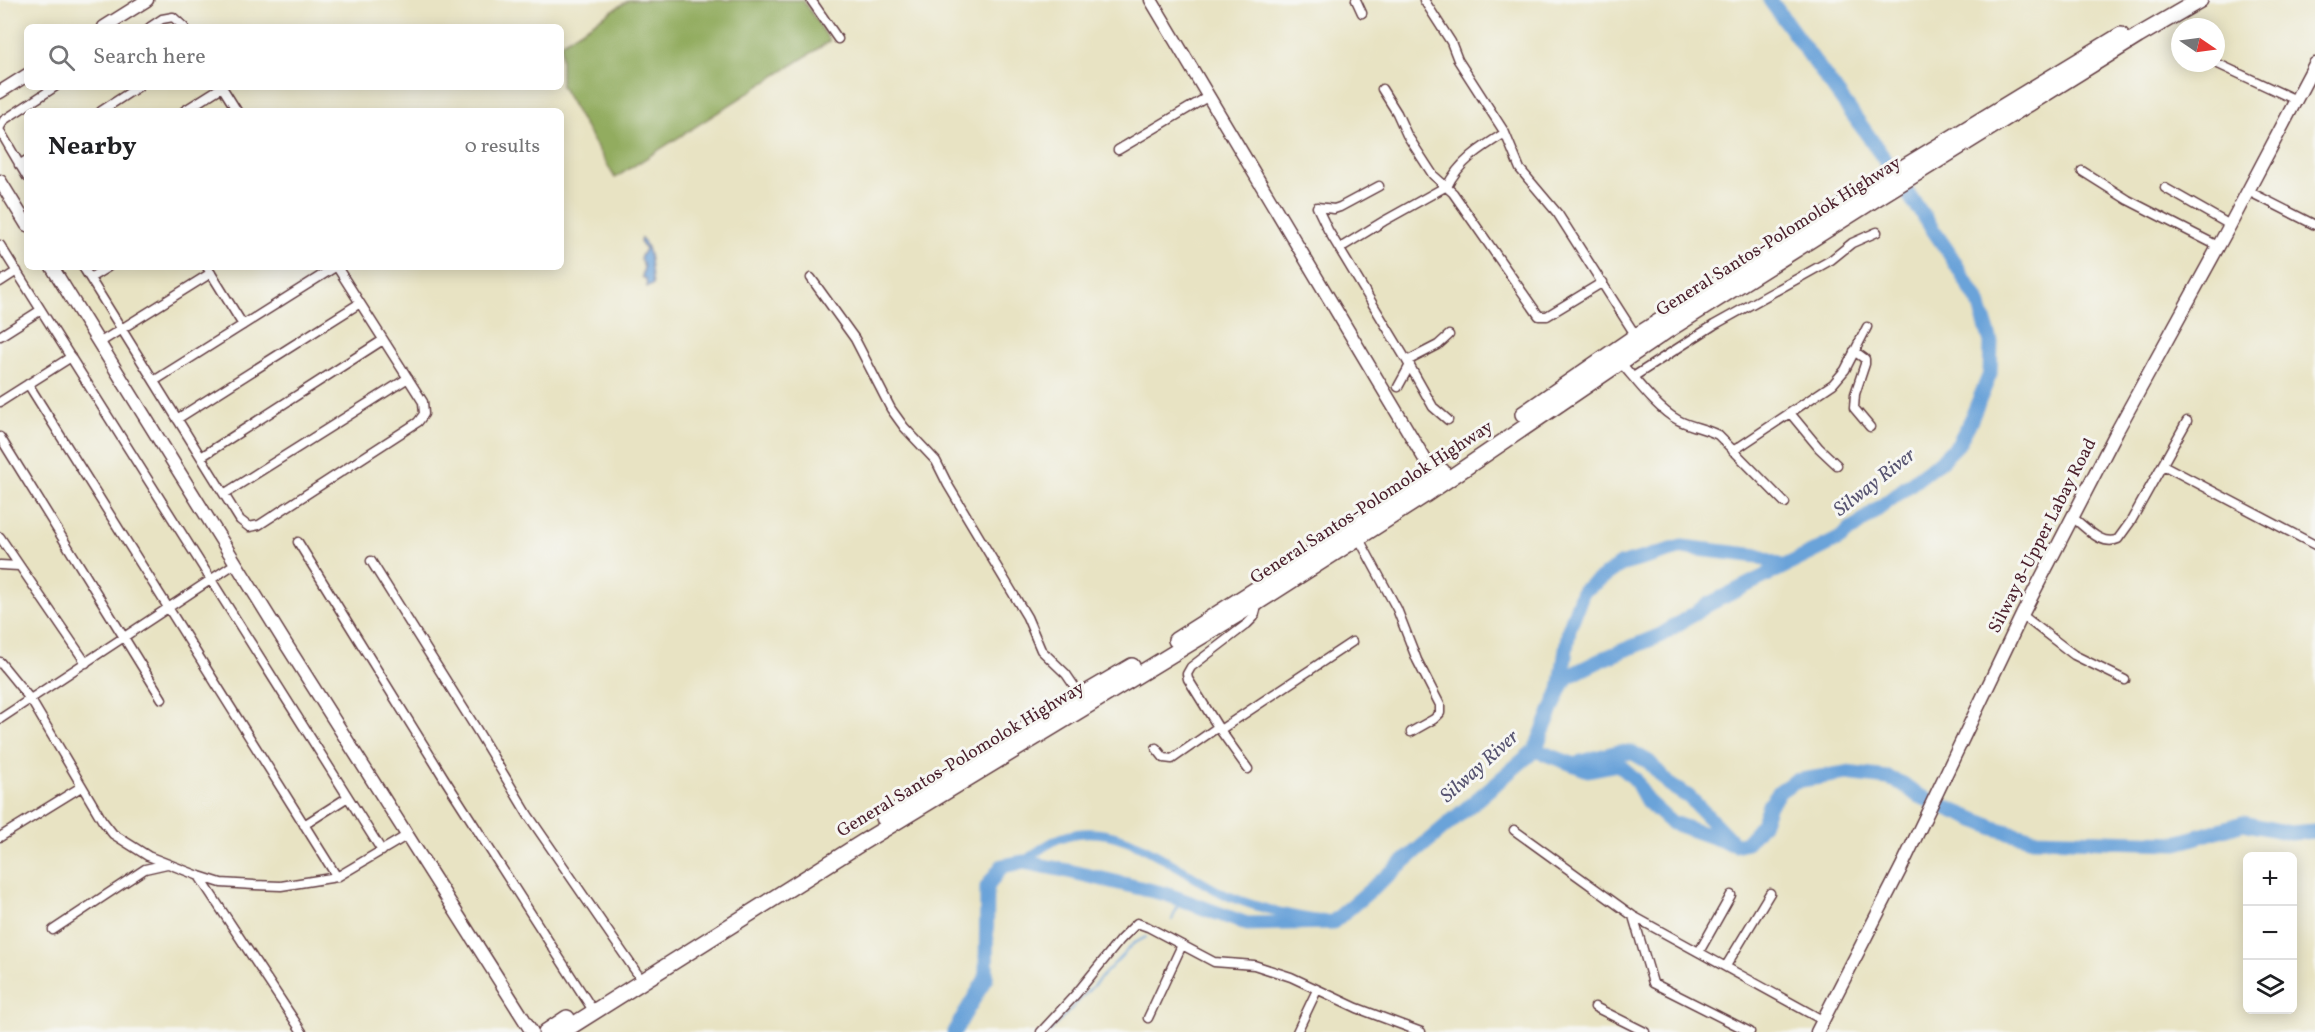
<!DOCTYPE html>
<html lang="en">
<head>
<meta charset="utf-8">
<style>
  :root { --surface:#fff; --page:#f6f6f6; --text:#202124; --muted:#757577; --line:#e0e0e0 }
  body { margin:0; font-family:Vollkorn,serif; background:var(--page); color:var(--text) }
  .controls { position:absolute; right:18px; bottom:18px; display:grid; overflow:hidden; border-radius:9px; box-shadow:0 3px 15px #0003 }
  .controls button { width:54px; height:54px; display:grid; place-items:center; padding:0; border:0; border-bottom:2px solid var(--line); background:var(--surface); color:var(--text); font:30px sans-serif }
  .compass { position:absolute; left:2171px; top:18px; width:54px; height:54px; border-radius:50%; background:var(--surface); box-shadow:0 3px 15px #0003; rotate:103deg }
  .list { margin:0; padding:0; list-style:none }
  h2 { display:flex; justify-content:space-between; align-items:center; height:78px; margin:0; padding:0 24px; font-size:26px }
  h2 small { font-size:20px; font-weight:400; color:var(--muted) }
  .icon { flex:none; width:33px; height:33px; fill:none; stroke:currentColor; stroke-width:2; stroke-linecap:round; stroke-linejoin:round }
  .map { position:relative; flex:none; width:2315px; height:1032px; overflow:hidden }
  .search { position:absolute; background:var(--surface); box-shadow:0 3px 15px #0003; left:24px; top:24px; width:540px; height:66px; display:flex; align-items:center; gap:15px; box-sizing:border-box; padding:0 21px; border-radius:9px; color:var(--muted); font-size:22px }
  .panel { position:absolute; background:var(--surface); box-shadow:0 3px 15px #0003; left:24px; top:108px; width:540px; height:162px; border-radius:9px }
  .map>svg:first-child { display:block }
  .forest { fill:#92ac5f; stroke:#6e6645; stroke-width:1.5 }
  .water { fill:#6aa3d9; stroke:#5a6182; stroke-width:1.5 }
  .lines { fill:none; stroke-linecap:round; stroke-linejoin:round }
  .stream { stroke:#6aa3d9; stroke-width:2 }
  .canal { stroke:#6aa3d9; stroke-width:9 }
  .river { stroke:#6aa3d9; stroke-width:15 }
  .street-casing { stroke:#623c42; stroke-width:11 }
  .secondary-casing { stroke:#623c42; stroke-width:15 }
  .highway-casing { stroke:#623c42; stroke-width:18 }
  .street { stroke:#fff; stroke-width:8 }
  .secondary { stroke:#fff; stroke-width:12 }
  .highway { stroke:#fff; stroke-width:15 }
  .labels { text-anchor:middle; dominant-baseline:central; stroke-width:6; stroke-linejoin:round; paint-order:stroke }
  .street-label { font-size:18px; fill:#4a1f2b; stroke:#f6f6f2 }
  .water-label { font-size:20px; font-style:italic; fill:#575471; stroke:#f6f6f2 }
</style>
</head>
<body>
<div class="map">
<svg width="2315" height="1032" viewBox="0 0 2315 1032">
  <rect width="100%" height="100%" fill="#f6f6f2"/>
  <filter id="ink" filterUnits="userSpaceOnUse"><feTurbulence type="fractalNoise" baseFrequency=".0167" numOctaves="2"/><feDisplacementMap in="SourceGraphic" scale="12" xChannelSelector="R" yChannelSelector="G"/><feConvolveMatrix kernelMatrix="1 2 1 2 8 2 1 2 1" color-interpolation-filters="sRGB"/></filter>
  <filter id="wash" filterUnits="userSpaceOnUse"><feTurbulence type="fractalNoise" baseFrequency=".008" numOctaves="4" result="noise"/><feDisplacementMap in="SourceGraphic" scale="24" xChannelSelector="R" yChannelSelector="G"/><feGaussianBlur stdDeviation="1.35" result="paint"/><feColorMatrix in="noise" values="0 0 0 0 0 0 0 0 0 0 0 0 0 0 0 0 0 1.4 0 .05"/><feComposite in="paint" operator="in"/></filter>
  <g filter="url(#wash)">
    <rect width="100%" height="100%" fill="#e8e3c3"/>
    <!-- forest -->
    <path class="forest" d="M 629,0 L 803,0 L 830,41 L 615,178 L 561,86 L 561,43 Z"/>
    <!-- water -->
    <path class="water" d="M 641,238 C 652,249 650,270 653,285 L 647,287 L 646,279 L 642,277 L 644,267 L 640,258 L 645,249 L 640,242 Z"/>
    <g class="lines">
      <!-- stream -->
      <path class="stream" d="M 1172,920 L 1180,900
        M 1049,1032 L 1133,944 L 1146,937"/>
      <!-- canal -->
      <path class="canal" d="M 1023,862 C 1037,852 1050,841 1066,836 C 1124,819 1178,873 1226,895 C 1261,910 1296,916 1333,922"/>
      <!-- river -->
      <path class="river" d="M 1561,688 L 1567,677 L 1605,658 L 1661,635 L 1709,604 L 1783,567
        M 1535,750 L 1588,770 L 1618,764 L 1635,779 L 1647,801 L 1670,822 L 1735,845 L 1747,842 L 1762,824 L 1769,805 L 1780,791 L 1795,781 L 1846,773 L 1888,778 L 1903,784 L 1917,795 L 1994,828 L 2033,839 L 2177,843 L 2243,823 L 2290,833 L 2315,831
        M 1581,762 L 1618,752 L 1633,753 L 1649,762 L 1671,786 L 1689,797 L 1733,843
        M 954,1032 L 986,978 L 987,887 L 1002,866 L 1023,862 L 1064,870 L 1166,894 L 1247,924 L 1333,922 L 1535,750 L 1560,690 L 1569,629 L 1583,591 L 1620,565 L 1682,547 L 1758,556 L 1783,567 L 1839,539 L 1943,459 L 1958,444 L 1970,422 L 1990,374 L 1991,342 L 1979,303 L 1949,253 L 1867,134 L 1770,0"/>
    </g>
  </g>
  <g filter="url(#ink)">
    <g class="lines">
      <defs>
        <path id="street" d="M 811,0 L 838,39
          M 1356,0 L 1362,13
          M 1424,0 L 1451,42 L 1458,60 L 1505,133 L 1520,169 L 1558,214 L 1636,336
          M 150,27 L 162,19 L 173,17 L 184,27
          M 2216,63 L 2296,100
          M 222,87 L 237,111
          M 1382,89 L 1397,113 L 1407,135 L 1433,175 L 1453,193 L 1539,316 L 1547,316 L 1603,282
          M 101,111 L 138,87
          M 184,111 L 222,87
          M 0,127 L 4,120 L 55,87
          M 0,131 L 27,177
          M 1118,150 L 1209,96
          M 19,165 L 27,160
          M 2082,171 L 2128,200 L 2218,246
          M 1379,186 L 1340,207 L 1334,209 L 1317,207 L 1328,230 L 1407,361 L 1438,345 L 1449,335
          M 1447,187 C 1458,162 1482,147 1505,133
          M 2165,188 L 2230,225
          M 2248,191 L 2315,225
          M 0,245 L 382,851
          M 1340,248 L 1384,221 L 1445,187
          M 83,267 L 240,520 L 249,527 L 259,525 L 418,422 L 424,414 L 423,402 L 337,267
          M 207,267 L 243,325
          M 90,278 L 108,267
          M 811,278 L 855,339 L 891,409 L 904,427 L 936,461 L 948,485 L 1027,617 L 1041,650 L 1066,674 L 1081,696
          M 0,282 L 17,271
          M 0,336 L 41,310
          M 99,343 L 211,273
          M 1854,351 L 1865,359 L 1865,364 L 1855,394 L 1854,408 L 1870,427
          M 1407,361 L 1433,407 L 1448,420
          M 1620,362 C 1636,380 1657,409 1678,420 C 1691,427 1705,428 1718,435 L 1785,503
          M 1633,377 L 1714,325 L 1831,260 L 1852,243 L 1877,232
          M 154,381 L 335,267
          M 28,384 L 337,877
          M 1398,387 L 1410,365
          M 0,402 L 71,357
          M 1790,413 L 1819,448 L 1837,465
          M 177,419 L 360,303
          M 0,437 L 162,699
          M 1733,451 L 1833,384 L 1845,370 L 1867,327
          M 201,457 L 383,340
          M 2163,465 L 2315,545
          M 224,494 L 408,378
          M 2072,517 C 2085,526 2101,547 2118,539 L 2131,521 L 2187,421
          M 0,537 L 86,663
          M 1358,537 L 1397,609 L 1417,660 L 1440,705 L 1440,713 L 1434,719 L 1411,732
          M 298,542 L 444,778 L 594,1012
          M 371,561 L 477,730 L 528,815 L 643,982
          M 0,565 L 19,566
          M 2022,615 L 2074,655 L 2125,680
          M 0,662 L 31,700 L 102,820 L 113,834 L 148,856 L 199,876 L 221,883 L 254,885 L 281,886 L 337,877 L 406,836
          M 0,719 L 236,563
          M 1220,730 L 1352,642
          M 1156,748 L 1164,758 L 1172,759 L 1218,727
          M 1248,769 L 1218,727 L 1188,679 L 1187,674 L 1191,667 L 1247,624 L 1254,617 L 1258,602
          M 304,825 L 348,797
          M 1514,830 L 1633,916 L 1824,1021
          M 0,837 L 81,787
          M 199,876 L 302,1032
          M 1633,916 L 1653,983 L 1750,1032
          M 53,930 L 145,869 L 167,864
          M 1699,952 L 1731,895
          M 1726,966 L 1770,893
          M 1595,1007 L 1645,1032
          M 1148,1018 L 1182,945
          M 1041,1032 L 1076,994 L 1120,940 L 1137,923 L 1148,927 L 1214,962 L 1254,965 L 1291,977 L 1357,1008 L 1421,1032
          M 1297,1032 L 1317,990"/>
        <path id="secondary" d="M 1151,0 L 1439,483
          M 104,27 L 147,0
          M 0,92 L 27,75
          M 0,181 L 27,225
          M 52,267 L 284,641 L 532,1032
          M 1817,1032 L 1901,868 L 2022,615 L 2117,431 L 2230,225 L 2315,64"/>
        <path id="highway" d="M 1523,414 L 1636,336 L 1871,187 L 2121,35
          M 1176,640 L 1442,471
          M 884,818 L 1038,721 L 1132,666
          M 546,1032 L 567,1018
          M 562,1032 L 863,842 L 1258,602 L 1425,495 L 1665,332 L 1877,198 L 2138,36 L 2200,0"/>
      </defs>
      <!-- street casing -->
      <use href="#street" class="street-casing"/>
      <!-- secondary casing -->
      <use href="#secondary" class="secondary-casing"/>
      <!-- highway casing -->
      <use href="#highway" class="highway-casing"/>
      <!-- street -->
      <use href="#street" class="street"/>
      <!-- secondary -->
      <use href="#secondary" class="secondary"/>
      <!-- highway -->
      <use href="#highway" class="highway"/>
    </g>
  </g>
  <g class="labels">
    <!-- street labels -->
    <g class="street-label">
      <text transform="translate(1779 237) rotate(-32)">General Santos-Polomolok Highway</text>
      <text transform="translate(1372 503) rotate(-33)">General Santos-Polomolok Highway</text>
      <text transform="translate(2043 536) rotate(-63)">Silway 8-Upper Labay Road</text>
      <text transform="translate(961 760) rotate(-31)">General Santos-Polomolok Highway</text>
    </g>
    <!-- water labels -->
    <g class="water-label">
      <text transform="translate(1875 483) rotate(-38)">Silway River</text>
      <text transform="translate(1480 767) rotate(-42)">Silway River</text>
    </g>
  </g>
</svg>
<div class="controls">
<button>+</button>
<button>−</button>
<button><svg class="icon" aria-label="layers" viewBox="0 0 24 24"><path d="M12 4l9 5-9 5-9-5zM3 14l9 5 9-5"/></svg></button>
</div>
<svg class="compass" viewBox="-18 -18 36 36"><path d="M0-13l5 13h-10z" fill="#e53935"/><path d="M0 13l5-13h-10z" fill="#757577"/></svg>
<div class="search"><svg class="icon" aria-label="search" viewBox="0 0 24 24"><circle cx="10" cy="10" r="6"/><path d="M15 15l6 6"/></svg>Search here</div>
<section class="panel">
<h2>Nearby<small>0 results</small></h2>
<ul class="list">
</ul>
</section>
</div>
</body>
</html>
